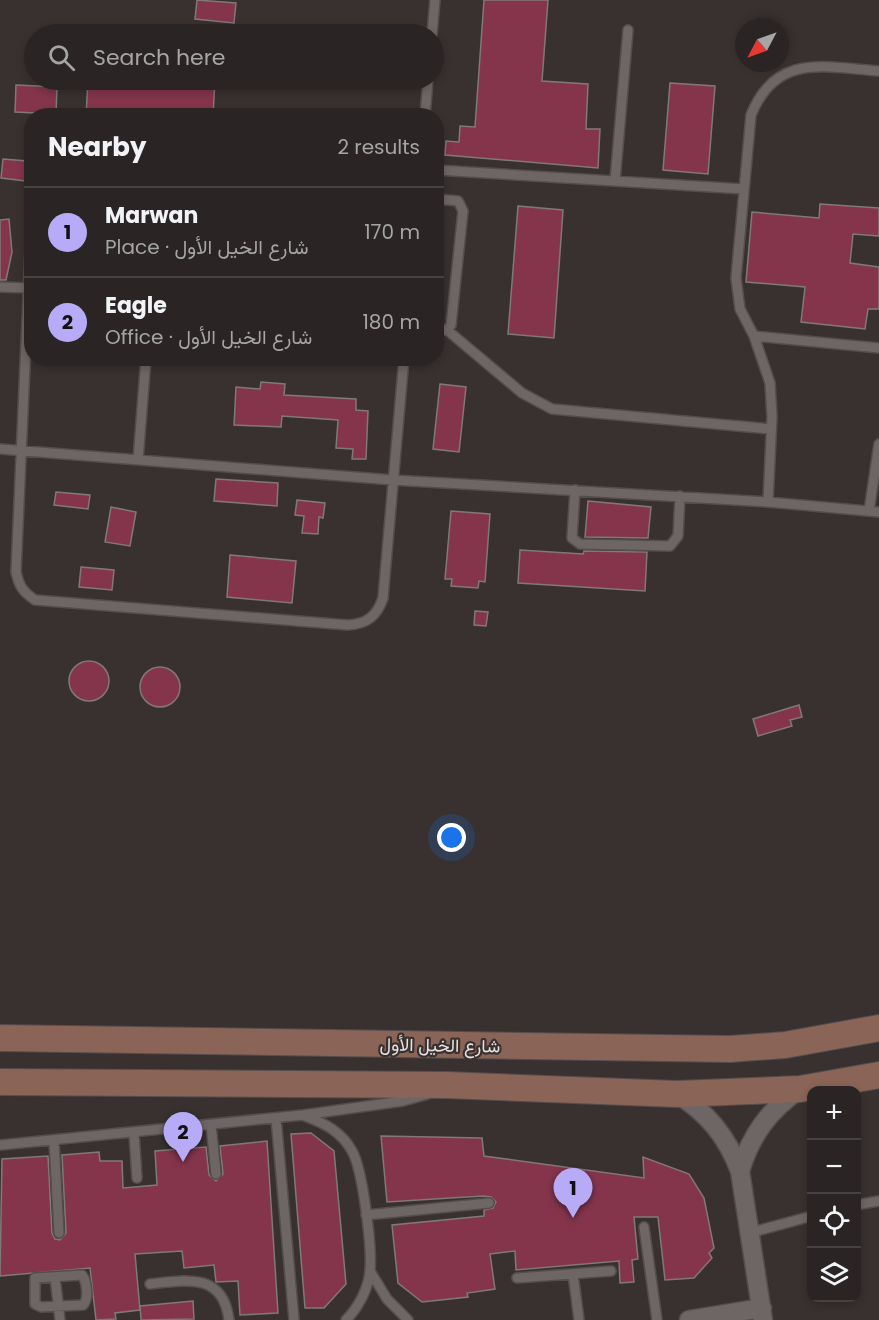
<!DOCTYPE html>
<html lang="en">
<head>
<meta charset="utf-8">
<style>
  :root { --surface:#2a2524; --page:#363131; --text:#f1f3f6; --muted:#a5a5a6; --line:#464241; --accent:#b7abf8 }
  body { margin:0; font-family:Poppins,Vazirmatn,sans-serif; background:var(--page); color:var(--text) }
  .controls { position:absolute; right:18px; bottom:18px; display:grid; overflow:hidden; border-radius:12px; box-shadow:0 3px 9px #0003 }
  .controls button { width:54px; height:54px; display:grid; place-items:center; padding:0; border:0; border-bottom:2px solid var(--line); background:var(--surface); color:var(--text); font:30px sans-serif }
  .compass { position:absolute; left:735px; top:18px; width:54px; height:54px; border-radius:50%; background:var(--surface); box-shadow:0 3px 9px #0003; rotate:229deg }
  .you { position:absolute; left:452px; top:838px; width:21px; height:21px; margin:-15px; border:4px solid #fff; border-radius:50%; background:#1a73e8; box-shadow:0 0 0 9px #1a73e833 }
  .badge { display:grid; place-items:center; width:39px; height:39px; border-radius:50%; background:var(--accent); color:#111; font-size:20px; font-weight:700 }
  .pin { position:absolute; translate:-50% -50px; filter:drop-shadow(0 2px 3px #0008) }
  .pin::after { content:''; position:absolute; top:32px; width:21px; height:18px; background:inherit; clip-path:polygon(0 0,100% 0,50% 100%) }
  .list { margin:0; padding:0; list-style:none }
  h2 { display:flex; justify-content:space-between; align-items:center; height:78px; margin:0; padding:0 24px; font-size:26px }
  h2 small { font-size:20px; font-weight:400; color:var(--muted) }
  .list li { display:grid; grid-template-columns:39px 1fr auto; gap:18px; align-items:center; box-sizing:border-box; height:90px; padding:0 24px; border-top:2px solid var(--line) }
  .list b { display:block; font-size:22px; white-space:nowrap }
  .list p { margin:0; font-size:20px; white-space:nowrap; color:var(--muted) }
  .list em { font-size:20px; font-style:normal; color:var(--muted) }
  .icon { flex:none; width:33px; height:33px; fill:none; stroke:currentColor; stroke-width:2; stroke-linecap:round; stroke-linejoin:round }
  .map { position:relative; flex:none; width:879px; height:1320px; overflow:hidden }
  .search { position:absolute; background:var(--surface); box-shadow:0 3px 9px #0003; left:24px; top:24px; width:420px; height:66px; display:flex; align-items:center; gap:15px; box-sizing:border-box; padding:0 21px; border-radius:33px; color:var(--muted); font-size:22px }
  .panel { position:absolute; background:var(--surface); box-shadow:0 3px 9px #0003; left:24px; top:108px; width:420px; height:258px; border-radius:24px }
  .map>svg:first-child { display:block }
  .building { fill:#84354c; stroke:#80787a; stroke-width:1.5 }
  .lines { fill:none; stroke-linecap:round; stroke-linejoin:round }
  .lane-casing { stroke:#534d4d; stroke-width:12 }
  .street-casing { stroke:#534d4d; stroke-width:21 }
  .secondary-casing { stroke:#534d4d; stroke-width:28 }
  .lane { stroke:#6e6665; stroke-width:9 }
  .street { stroke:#6e6665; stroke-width:18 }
  .secondary { stroke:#8a6456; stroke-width:26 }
  .labels { text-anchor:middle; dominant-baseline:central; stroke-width:4.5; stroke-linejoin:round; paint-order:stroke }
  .street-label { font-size:18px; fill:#e7e2e2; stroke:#383130 }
</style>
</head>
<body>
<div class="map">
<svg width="879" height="1320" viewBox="0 0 879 1320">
  <rect width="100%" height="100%" fill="#383130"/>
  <!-- building -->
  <path class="building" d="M 197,0 L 236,3 L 234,23 L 195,19 Z
    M 484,0 L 548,0 L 542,81 L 588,84 L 586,129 L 600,129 L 598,168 L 445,155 L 446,141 L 459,142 L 460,126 L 475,127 Z
    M 88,80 L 215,80 L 213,116 L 86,116 Z
    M 670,83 L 715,86 L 708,174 L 663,170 Z
    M 16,85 L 57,87 L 56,114 L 15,112 Z
    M 3,159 L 27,161 L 25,181 L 1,178 Z
    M 820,204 L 879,208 L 879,236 L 853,234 L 850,263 L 879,267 L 879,309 L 868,309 L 865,329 L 801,322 L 805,287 L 746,282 L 752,212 L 819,218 Z
    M 518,206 L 563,210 L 554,338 L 508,334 Z
    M 9,219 L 12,252 L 6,280 L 0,280 L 0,220 Z
    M 261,382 L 285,384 L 284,395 L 356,399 L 356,410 L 368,411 L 366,459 L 352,459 L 353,449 L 336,448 L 338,420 L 282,416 L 281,427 L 234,425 L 236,387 L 260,389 Z
    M 440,384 L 466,387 L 459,452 L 433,449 Z
    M 216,479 L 278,483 L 277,506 L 214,501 Z
    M 56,492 L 90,495 L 88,509 L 54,505 Z
    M 297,500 L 325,503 L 323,518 L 319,517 L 318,534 L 302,533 L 304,516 L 295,515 Z
    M 588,501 L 651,507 L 648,538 L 585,537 Z
    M 111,507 L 136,512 L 130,546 L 105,542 Z
    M 451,511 L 490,514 L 485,582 L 479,581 L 478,588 L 451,586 L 452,579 L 445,579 Z
    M 520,550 L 583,554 L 584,551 L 647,552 L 645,591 L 518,583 Z
    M 230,555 L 296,561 L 292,603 L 227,597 Z
    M 81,567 L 114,570 L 112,590 L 79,587 Z
    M 475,611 L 488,612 L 486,626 L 474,625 Z
    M69 681a20 20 0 1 1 40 0a20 20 0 1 1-40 0Z
    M140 687a20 20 0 1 1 40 0a20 20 0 1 1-40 0Z
    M 799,705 L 802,717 L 790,720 L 792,726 L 758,736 L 753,719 Z
    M 311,1133 L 334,1151 L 346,1284 L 324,1308 L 305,1308 L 291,1134 Z
    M 381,1136 L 482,1138 L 484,1156 L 644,1178 L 643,1157 L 689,1174 L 704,1198 L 714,1248 L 709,1253 L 712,1258 L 694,1278 L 665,1280 L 658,1217 L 634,1217 L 638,1259 L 632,1260 L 634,1282 L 620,1283 L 619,1261 L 516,1270 L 515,1251 L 490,1254 L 495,1289 L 467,1293 L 468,1297 L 422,1302 L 398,1283 L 392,1225 L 484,1216 L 484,1210 L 493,1208 L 496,1202 L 491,1197 L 483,1196 L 387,1202 Z
    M 267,1141 L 278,1313 L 240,1315 L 238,1281 L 216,1282 L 214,1265 L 184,1268 L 182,1251 L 135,1254 L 140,1310 L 115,1313 L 116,1319 L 96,1320 L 90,1268 L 0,1276 L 2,1159 L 48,1156 L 52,1233 L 55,1239 L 60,1240 L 66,1233 L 62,1155 L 99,1152 L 100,1161 L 122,1161 L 123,1188 L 157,1185 L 155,1151 L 206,1147 L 209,1175 L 216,1181 L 223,1174 L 220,1146 Z
    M 193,1301 L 194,1319 L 141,1320 L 140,1306 Z"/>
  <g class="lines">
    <defs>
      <path id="lane" d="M 432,34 L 435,0
        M 425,116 L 428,80
        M 436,170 L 744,189
        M 615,181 L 628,30
        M 436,199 L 458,201 L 463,211 L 451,325 L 447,330 L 436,330
        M 31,227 L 16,572 C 19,586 23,592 35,600 L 348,625 C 367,624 377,616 383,598 L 404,358
        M 0,287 L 29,288
        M 447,330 L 522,393 L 552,409 L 771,429
        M 754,336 L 879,348
        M 0,449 L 393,480 L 768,502 L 879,512
        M 138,460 L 146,358
        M 575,490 L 572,538 L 580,544 L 670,546 L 678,536 L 680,496
        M 768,502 L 772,416 L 770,383 L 754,336 L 740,309 L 736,278 L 751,115 C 776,53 823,67 879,71
        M 869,511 L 879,444
        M 305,1116 C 324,1123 342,1132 352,1151 C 363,1170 372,1248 370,1270 C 369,1288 358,1308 346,1320
        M 276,1118 L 294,1320
        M 211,1125 L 216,1174
        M 134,1133 L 137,1178
        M 54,1141 L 59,1233
        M 0,1145 L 303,1115 L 403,1101 L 428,1094
        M 856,1205 L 879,1201
        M 366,1215 L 489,1203
        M 644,1227 L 657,1320
        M 749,1233 L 812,1216
        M 370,1271 L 387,1299 L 408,1320
        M 573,1274 L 579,1320
        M 82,1275 C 87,1281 89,1299 83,1305 L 41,1307 L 35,1304 L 35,1278 Z
        M 55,1277 L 60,1320
        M 517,1278 L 611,1271
        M 150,1284 C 186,1280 223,1272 229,1320"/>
      <path id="street" d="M 677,1094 C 708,1113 727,1137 740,1171 L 763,1320
        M 740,1171 C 751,1135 769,1110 800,1089
        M 689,1320 L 762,1308"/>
      <path id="secondary" d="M 0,1038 L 730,1049 L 785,1045 L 879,1028
        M 0,1082 L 446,1085 L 677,1094 L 800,1089 L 879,1075"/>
    </defs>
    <!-- lane casing -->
    <use href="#lane" class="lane-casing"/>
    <!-- street casing -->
    <use href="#street" class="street-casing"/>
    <!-- secondary casing -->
    <use href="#secondary" class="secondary-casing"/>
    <!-- lane -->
    <use href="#lane" class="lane"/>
    <!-- street -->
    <use href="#street" class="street"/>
    <!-- secondary -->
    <use href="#secondary" class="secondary"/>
  </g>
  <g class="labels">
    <!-- street labels -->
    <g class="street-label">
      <text transform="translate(440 1045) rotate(1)">شارع الخيل الأول</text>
    </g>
  </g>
</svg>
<div class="controls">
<button>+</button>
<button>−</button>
<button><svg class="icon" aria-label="locate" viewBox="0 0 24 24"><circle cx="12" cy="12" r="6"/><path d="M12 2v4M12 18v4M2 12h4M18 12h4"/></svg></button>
<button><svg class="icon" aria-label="layers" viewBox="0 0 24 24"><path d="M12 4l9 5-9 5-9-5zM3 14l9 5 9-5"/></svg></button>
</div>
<svg class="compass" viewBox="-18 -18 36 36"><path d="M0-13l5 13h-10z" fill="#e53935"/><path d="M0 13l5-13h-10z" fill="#a5a5a6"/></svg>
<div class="you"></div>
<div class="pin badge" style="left:573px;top:1218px">1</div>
<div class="pin badge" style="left:183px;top:1162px">2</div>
<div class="search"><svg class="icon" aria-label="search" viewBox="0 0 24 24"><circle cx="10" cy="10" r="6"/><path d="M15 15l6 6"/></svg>Search here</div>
<section class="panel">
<h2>Nearby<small>2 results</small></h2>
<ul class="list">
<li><span class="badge">1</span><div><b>Marwan</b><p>Place · شارع الخيل الأول</p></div><em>170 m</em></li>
<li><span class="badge">2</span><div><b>Eagle</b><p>Office · شارع الخيل الأول</p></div><em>180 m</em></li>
</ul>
</section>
</div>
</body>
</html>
